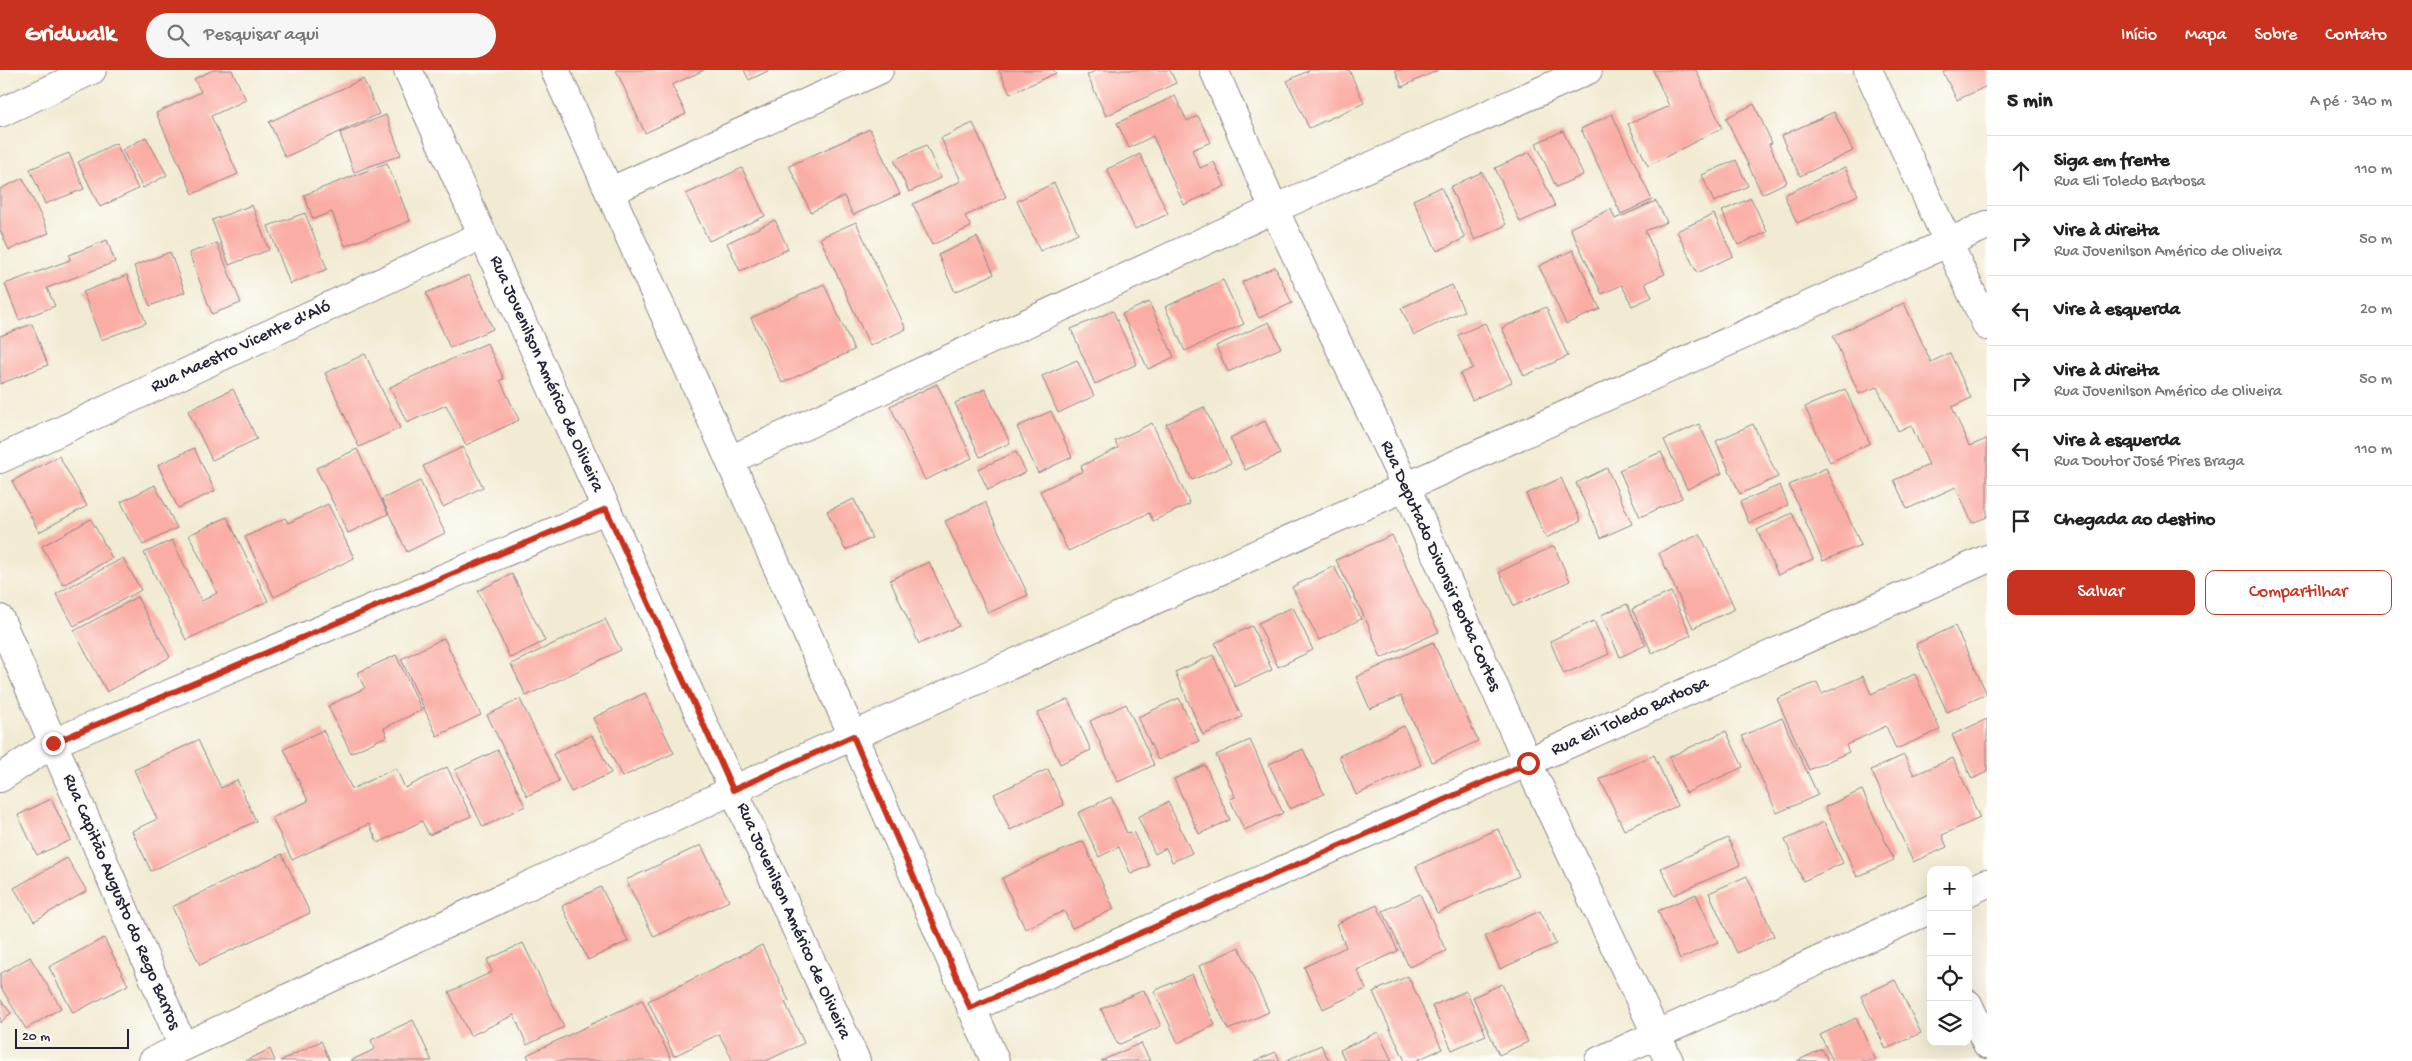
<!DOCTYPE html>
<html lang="pt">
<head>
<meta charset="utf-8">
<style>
  :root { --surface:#fff; --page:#f6f6f6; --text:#222; --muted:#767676; --line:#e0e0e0; --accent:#c8321e }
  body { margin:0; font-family:"Gochi Hand",sans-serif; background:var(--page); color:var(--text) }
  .controls { position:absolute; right:15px; bottom:15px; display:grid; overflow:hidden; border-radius:10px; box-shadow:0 5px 20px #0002 }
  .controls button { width:45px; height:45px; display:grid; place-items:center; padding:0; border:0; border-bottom:1px solid var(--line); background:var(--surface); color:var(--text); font:25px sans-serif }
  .scale { position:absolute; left:15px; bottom:12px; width:114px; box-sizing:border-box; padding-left:5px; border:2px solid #22223b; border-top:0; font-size:14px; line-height:18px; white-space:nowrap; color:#22223b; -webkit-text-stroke:4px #fdfcf7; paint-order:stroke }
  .stop { position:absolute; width:15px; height:15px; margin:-11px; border:4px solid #c8321e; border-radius:50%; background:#fff }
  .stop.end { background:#c8321e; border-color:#fff; box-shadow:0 1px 5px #0008 }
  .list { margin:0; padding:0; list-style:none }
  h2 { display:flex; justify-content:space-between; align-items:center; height:65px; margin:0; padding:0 20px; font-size:21px }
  h2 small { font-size:16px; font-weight:400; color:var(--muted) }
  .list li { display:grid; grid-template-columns:32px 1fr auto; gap:15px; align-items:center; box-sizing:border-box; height:70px; padding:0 20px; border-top:1px solid var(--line) }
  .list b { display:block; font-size:19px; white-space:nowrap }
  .list p { margin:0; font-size:16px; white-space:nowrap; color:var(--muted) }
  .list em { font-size:16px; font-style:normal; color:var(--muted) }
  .actions { display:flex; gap:10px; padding:15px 20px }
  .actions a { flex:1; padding:11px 0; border:1px solid var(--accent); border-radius:10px; text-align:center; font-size:18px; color:var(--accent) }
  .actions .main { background:var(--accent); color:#fff }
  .icon { flex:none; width:28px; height:28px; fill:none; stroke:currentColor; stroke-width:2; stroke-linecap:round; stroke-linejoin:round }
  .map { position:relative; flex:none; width:1987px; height:991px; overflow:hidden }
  header { display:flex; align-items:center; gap:30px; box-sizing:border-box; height:70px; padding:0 25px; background:var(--accent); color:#fff }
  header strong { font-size:24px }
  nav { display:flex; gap:28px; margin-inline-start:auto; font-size:18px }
  .search { width:350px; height:45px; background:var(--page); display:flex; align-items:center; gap:12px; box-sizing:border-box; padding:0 18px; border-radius:28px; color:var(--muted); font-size:19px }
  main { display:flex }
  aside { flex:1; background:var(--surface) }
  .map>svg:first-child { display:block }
  .building { fill:#faada5 }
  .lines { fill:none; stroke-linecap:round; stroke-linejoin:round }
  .minor-casing { stroke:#8a8687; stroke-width:30 }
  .tertiary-casing { stroke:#8a8687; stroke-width:30 }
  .secondary-casing { stroke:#8a8687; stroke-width:30 }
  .minor { stroke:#fff; stroke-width:28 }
  .tertiary { stroke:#fff; stroke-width:28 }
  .secondary { stroke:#fff; stroke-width:28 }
  .route { stroke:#c8321e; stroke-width:6 }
  .labels { text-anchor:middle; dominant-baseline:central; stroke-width:4; stroke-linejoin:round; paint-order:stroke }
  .street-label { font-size:18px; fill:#22223b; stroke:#fdfcf7 }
</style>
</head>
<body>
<header>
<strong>Gridwalk</strong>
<div class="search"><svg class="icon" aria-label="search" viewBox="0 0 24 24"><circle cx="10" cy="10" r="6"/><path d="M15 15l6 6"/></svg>Pesquisar aqui</div>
<nav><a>Início</a><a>Mapa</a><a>Sobre</a><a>Contato</a></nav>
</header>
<main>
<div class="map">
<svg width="1987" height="991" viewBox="0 0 1987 991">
  <rect width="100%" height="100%" fill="#fdfcf7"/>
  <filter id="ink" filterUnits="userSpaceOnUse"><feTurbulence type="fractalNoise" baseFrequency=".02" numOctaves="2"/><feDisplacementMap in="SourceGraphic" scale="10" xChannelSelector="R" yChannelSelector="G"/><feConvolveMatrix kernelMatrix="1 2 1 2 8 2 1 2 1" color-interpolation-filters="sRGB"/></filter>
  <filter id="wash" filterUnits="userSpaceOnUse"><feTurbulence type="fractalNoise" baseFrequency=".0096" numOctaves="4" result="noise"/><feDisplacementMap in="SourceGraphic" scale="20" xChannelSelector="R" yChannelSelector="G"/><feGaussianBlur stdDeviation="1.12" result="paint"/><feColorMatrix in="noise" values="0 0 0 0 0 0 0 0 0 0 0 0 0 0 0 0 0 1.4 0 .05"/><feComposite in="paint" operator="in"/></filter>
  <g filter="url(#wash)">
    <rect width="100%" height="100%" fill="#f2ebd3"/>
    <g id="blocks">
      <!-- building -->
      <path class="building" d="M 213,0 L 232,0 L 246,30 L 211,46 L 238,104 L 193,124 L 156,43 L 201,22 L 194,9 Z
        M 616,0 L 704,0 L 672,15 L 686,44 L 645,63 Z
        M 744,0 L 770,0 L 749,10 Z
        M 999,0 L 1054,0 L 1056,3 L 1010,24 Z
        M 1097,0 L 1170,0 L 1176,13 L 1106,46 L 1087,5 Z
        M 1310,0 L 1349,0 L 1364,33 L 1309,58 L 1287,11 Z
        M 1395,0 L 1438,0 L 1402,17 Z
        M 1653,0 L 1696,0 L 1722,58 L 1648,96 L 1628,54 L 1669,36 Z
        M 1947,0 L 1987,0 L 1987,16 L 1957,30 L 1943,2 Z
        M 363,9 L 379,44 L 285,87 L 269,52 Z
        M 1175,26 L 1187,51 L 1198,46 L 1211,72 L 1192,80 L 1200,98 L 1214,92 L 1225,116 L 1184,135 L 1153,66 L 1129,78 L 1117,53 Z
        M 1754,34 L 1772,73 L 1769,74 L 1787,112 L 1762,124 L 1726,48 Z
        M 1834,42 L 1853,81 L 1800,106 L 1781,66 Z
        M 1612,44 L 1652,130 L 1621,144 L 1581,59 Z
        M 386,45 L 401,85 L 354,102 L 340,63 Z
        M 973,53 L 1006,127 L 965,146 L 971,157 L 932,175 L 913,134 L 961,111 L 941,68 Z
        M 870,59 L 900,124 L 853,145 L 844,126 L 811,142 L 789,96 Z
        M 1563,61 L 1583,105 L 1556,117 L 1536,73 Z
        M 146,67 L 167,105 L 143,118 L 122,80 Z
        M 116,73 L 138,119 L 100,137 L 78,92 Z
        M 926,75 L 941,108 L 909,122 L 894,90 Z
        M 1530,82 L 1555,136 L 1520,152 L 1495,98 Z
        M 69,83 L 84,119 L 45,134 L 30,99 Z
        M 1140,84 L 1168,144 L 1135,159 L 1107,99 Z
        M 1736,90 L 1748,116 L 1714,132 L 1702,105 Z
        M 387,93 L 410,151 L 345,176 L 332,142 L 313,149 L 304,125 Z
        M 1845,97 L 1858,125 L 1797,153 L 1784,125 Z
        M 742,98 L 765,146 L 709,171 L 686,124 Z
        M 1482,102 L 1506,155 L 1475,170 L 1450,117 Z
        M 23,108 L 49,163 L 9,180 L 0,160 L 0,119 Z
        M 1054,113 L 1078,163 L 1040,181 L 1017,131 Z
        M 1441,117 L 1465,168 L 1437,181 L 1413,130 Z
        M 1751,128 L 1767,162 L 1738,175 L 1722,141 Z
        M 1656,131 L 1667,152 L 1645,161 L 1665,204 L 1645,213 L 1652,227 L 1632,236 L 1622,215 L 1602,224 L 1570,158 L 1611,139 L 1615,149 Z
        M 252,135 L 269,180 L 229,195 L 212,150 Z
        M 305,143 L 327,199 L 290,214 L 268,156 Z
        M 1714,144 L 1733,186 L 1697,203 L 1677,161 Z
        M 775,150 L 788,179 L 740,201 L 727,173 Z
        M 856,152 L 906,259 L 870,276 L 820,168 Z
        M 977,167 L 994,204 L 955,222 L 938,185 Z
        M 107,170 L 115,192 L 47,218 L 55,236 L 19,250 L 5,214 L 70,190 L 69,185 Z
        M 217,173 L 241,233 L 212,244 L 189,183 Z
        M 1573,180 L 1600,239 L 1566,254 L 1539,196 Z
        M 170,182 L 185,222 L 150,236 L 134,196 Z
        M 1275,197 L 1292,233 L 1259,248 L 1242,212 Z
        M 127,205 L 146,253 L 101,270 L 83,222 Z
        M 469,205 L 493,259 L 450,278 L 426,223 Z
        M 1223,210 L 1244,254 L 1185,281 L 1165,237 Z
        M 824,214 L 854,280 L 782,313 L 751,248 Z
        M 1452,215 L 1464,241 L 1414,265 L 1401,238 Z
        M 1149,232 L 1174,287 L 1148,299 L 1122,244 Z
        M 1904,233 L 1931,292 L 1950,283 L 1971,328 L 1952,337 L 1969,376 L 1987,369 L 1987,447 L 1972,453 L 1956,417 L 1907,439 L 1894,410 L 1929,395 L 1911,355 L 1898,361 L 1877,317 L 1859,324 L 1833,266 Z
        M 1546,237 L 1568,286 L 1524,306 L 1502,258 Z
        M 1113,241 L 1137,294 L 1095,314 L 1071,259 Z
        M 1269,252 L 1281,278 L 1228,302 L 1216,276 Z
        M 1485,253 L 1512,312 L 1472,330 L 1460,304 L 1473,298 L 1458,265 Z
        M 32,254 L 48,295 L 0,314 L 0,266 Z
        M 487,273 L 504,309 L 500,310 L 519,350 L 466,375 L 446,335 L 407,353 L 390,317 Z
        M 365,284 L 400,358 L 359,377 L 325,303 Z
        M 1077,290 L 1094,326 L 1058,343 L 1042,306 Z
        M 937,314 L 972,388 L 925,410 L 890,336 Z
        M 233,319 L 257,369 L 212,390 L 188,341 Z
        M 985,319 L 1010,373 L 980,387 L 955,333 Z
        M 1845,319 L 1870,373 L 1830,392 L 1805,337 Z
        M 1204,337 L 1231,393 L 1192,410 L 1166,354 Z
        M 1051,341 L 1072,387 L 1038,403 L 1017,357 Z
        M 1265,351 L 1280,384 L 1245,400 L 1230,368 Z
        M 1152,353 L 1190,434 L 1153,451 L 1149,443 L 1068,481 L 1040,421 L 1083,401 L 1081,396 L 1118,378 L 1115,371 Z
        M 1699,354 L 1722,403 L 1687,419 L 1664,370 Z
        M 1753,354 L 1778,407 L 1740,424 L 1716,371 Z
        M 463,377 L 483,417 L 443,437 L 423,396 Z
        M 194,378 L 215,421 L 178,438 L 158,395 Z
        M 357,379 L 388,444 L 348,463 L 316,398 Z
        M 1016,382 L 1026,402 L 988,420 L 978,399 Z
        M 1661,382 L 1682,428 L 1640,447 L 1619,400 Z
        M 59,386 L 87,436 L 39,462 L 12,411 Z
        M 1607,398 L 1632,454 L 1601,468 L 1576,413 Z
        M 1826,398 L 1861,475 L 1823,491 L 1789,415 Z
        M 1561,408 L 1581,451 L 1546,468 L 1526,424 Z
        M 420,411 L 445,463 L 407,482 L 382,429 Z
        M 155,415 L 177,458 L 143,475 L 121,432 Z
        M 1780,415 L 1788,435 L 1749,453 L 1740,432 Z
        M 854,429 L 872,468 L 845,480 L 827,441 Z
        M 985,432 L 1028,525 L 988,543 L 945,451 Z
        M 328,434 L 354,488 L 274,527 L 245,467 L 285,448 L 288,453 Z
        M 1792,443 L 1813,489 L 1778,505 L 1757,460 Z
        M 227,447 L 268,531 L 186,570 L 144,483 L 172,470 L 202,531 L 217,523 L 189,465 Z
        M 91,449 L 112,488 L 63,515 L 42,476 Z
        M 1700,464 L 1735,539 L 1693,558 L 1659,483 Z
        M 1392,465 L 1420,527 L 1439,562 L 1381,588 L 1367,552 L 1336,490 Z
        M 1554,476 L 1570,511 L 1514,536 L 1499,502 Z
        M 123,488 L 141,520 L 74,556 L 56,524 Z
        M 929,492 L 959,556 L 919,574 L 890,510 Z
        M 1334,496 L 1361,549 L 1319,570 L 1292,517 Z
        M 512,504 L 545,571 L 510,588 L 478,521 Z
        M 1671,522 L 1691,565 L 1652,583 L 1632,539 Z
        M 137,527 L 170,587 L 107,622 L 74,561 Z
        M 1627,534 L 1646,575 L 1620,587 L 1601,545 Z
        M 1293,537 L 1313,580 L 1278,597 L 1258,553 Z
        M 605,549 L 621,580 L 526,626 L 511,594 Z
        M 1594,551 L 1609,584 L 1564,604 L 1550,571 Z
        M 1252,556 L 1272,600 L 1235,617 L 1215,573 Z
        M 1955,556 L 1987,624 L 1947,642 L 1916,574 Z
        M 444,568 L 481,645 L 437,666 L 401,589 Z
        M 1433,572 L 1478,671 L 1432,692 L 1401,626 L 1370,639 L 1356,607 Z
        M 396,585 L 422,640 L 384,658 L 387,666 L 351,683 L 328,636 L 365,618 L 357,603 Z
        M 1213,585 L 1242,647 L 1203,665 L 1175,602 Z
        M 1915,604 L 1940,660 L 1896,679 L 1886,656 L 1846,675 L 1849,682 L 1809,700 L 1777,629 L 1817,612 L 1822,624 L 1863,606 L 1871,624 Z
        M 645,623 L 674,683 L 622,707 L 593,648 Z
        M 1179,628 L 1199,671 L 1158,690 L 1138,647 Z
        M 520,629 L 559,711 L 527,726 L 487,645 Z
        M 1068,629 L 1091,680 L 1060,694 L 1037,643 Z
        M 1126,634 L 1154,695 L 1118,712 L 1090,651 Z
        M 1782,648 L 1818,725 L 1777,743 L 1742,666 Z
        M 1987,649 L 1987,702 L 1972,709 L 1952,665 Z
        M 1404,656 L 1421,695 L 1356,725 L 1339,686 Z
        M 323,660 L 352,719 L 396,698 L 405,718 L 447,697 L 471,746 L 429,765 L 422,751 L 378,773 L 369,754 L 292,790 L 272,748 L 308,731 L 284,679 Z
        M 1726,661 L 1743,697 L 1686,723 L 1669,687 Z
        M 592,665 L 611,703 L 571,722 L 553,684 Z
        M 198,670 L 221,718 L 237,710 L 256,751 L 151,801 L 132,761 L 157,749 L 134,700 Z
        M 1250,670 L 1283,743 L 1244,760 L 1230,729 L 1235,727 L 1216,685 Z
        M 1303,679 L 1324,724 L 1290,739 L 1269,694 Z
        M 498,680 L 525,736 L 483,757 L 455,700 Z
        M 1654,685 L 1677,736 L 1624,760 L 1600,709 Z
        M 1904,685 L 1914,705 L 1953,688 L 1980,748 L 1942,765 L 1947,777 L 1913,792 L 1871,700 Z
        M 1205,695 L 1230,750 L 1199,764 L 1174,709 Z
        M 1048,699 L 1064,735 L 1010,760 L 994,724 Z
        M 1862,720 L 1894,790 L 1857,807 L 1825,737 Z
        M 1111,727 L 1127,763 L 1133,761 L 1149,796 L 1131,804 L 1119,777 L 1099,787 L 1078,743 Z
        M 51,729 L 71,770 L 37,785 L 18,745 Z
        M 1168,732 L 1192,783 L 1172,792 L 1166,778 L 1155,784 L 1138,747 Z
        M 1824,752 L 1843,793 L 1803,811 L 1785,770 Z
        M 1498,759 L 1519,806 L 1437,843 L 1416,796 Z
        M 1728,768 L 1740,795 L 1674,825 L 1661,798 Z
        M 1083,771 L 1114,839 L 1072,858 L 1064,841 L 1025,859 L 1002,808 Z
        M 701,775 L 729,831 L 654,867 L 626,810 Z
        M 282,784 L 310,843 L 200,895 L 172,837 Z
        M 67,788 L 87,821 L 34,851 L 14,818 Z
        M 1747,806 L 1774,866 L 1737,883 L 1709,823 Z
        M 601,817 L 628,871 L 588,890 L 562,836 Z
        M 1420,824 L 1446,881 L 1409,897 L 1383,841 Z
        M 1696,824 L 1718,872 L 1680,889 L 1658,841 Z
        M 1377,835 L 1398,881 L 1357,900 L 1366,919 L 1323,939 L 1304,897 L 1346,877 L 1336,854 Z
        M 1540,841 L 1556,874 L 1500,899 L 1485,866 Z
        M 104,868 L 128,915 L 73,943 L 49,897 Z
        M 523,873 L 564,957 L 527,975 L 514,945 L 470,966 L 449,922 L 492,902 L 487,890 Z
        M 762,875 L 789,931 L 785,932 L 804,973 L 766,991 L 733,991 L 719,964 L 674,986 L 648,931 Z
        M 1239,877 L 1269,942 L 1228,960 L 1199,896 Z
        M 30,887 L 61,938 L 26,959 L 0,916 L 0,904 Z
        M 1192,904 L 1215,955 L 1178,973 L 1154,921 Z
        M 1408,906 L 1442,979 L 1415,991 L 1405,991 L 1373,922 Z
        M 1895,910 L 1921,963 L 1886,979 L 1861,926 Z
        M 1502,914 L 1528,972 L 1499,985 L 1473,927 Z
        M 1144,920 L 1161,956 L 1118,975 L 1101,939 Z
        M 1466,921 L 1486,965 L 1452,980 L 1432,936 Z
        M 0,929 L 11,943 L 0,953 Z
        M 642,930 L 672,991 L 530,991 L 527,985 Z
        M 1856,948 L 1876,991 L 1833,991 L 1820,965 Z
        M 413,950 L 432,991 L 350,991 L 375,979 L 371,970 Z
        M 1378,962 L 1392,991 L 1345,991 L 1340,980 Z
        M 321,971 L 330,991 L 280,991 Z
        M 1141,973 L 1150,991 L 1101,991 Z
        M 1321,975 L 1329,991 L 1285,991 Z
        M 270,979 L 275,991 L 245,991 Z
        M 1822,979 L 1828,991 L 1797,991 Z
        M 1276,982 L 1280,991 L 1254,991 Z"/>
    </g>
  </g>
  <g filter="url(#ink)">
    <use href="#blocks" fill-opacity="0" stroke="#8a8687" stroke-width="1"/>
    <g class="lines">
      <defs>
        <path id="minor" d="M 1214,0 L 1274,139 L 1406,417 L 1528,693 L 1669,991
          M 1868,0 L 1987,256
          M 609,122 L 879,0
          M 0,389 L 483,165
          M 730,390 L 1274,139 L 1588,0
          M 0,549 L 183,977
          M 0,708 L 53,673 L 607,439
          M 1968,822 L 1987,813
          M 1968,934 L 1987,974
          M 971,938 L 1987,489
          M 153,991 L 733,720 L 1987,155
          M 1599,991 L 1931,839"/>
        <path id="tertiary" d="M 0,43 L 92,0"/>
        <path id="secondary" d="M 408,0 L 856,991
          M 555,0 L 853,666 L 995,991"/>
      </defs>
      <!-- minor casing -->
      <use href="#minor" class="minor-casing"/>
      <!-- tertiary casing -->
      <use href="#tertiary" class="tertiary-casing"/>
      <!-- secondary casing -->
      <use href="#secondary" class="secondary-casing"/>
      <!-- minor -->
      <use href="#minor" class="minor"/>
      <!-- tertiary -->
      <use href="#tertiary" class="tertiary"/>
      <!-- secondary -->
      <use href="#secondary" class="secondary"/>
    </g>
  </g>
  <g class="lines" filter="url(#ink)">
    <!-- route -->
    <path class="route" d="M 53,673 L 606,439 L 733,720 L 853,666 L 970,938 L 1528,693"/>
  </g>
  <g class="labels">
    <!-- street labels -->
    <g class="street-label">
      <text transform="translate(241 277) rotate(-25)">Rua Maestro Vicente d'Aló</text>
      <text transform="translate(546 304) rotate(66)">Rua Jovenilson Américo de Oliveira</text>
      <text transform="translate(1440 496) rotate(66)">Rua Deputado Divonsir Borba Cortes</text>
      <text transform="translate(1630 647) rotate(-24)">Rua Eli Toledo Barbosa</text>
      <text transform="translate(121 832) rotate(67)">Rua Capitão Augusto do Rego Barros</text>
      <text transform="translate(793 851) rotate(66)">Rua Jovenilson Américo de Oliveira</text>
    </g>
  </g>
</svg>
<div class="controls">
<button>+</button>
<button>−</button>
<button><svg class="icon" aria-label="locate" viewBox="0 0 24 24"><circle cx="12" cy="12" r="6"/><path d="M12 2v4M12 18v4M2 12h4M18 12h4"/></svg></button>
<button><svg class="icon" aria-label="layers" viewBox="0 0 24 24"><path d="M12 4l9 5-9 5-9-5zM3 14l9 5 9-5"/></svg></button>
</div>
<div class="scale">20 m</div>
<div class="stop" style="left:1528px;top:693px"></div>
<div class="stop end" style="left:53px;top:673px"></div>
</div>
<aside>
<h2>5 min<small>A pé · 340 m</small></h2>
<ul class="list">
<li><svg class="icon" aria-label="ahead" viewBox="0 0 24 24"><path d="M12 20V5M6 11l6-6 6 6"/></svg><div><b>Siga em frente</b><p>Rua Eli Toledo Barbosa</p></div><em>110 m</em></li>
<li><svg class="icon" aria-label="right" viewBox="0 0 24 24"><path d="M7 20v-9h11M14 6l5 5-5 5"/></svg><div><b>Vire à direita</b><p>Rua Jovenilson Américo de Oliveira</p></div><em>50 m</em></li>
<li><svg class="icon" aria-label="left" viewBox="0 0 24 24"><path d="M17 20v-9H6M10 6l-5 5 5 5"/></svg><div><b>Vire à esquerda</b></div><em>20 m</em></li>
<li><svg class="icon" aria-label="right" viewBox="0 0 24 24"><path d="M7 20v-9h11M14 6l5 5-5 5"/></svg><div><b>Vire à direita</b><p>Rua Jovenilson Américo de Oliveira</p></div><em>50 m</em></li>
<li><svg class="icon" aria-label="left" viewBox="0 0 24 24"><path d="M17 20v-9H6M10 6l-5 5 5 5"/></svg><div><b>Vire à esquerda</b><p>Rua Doutor José Pires Braga</p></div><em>110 m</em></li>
<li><svg class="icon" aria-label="arrive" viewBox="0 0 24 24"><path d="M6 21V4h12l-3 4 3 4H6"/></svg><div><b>Chegada ao destino</b></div></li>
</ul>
<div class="actions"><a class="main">Salvar</a><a>Compartilhar</a></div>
</aside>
</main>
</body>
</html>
